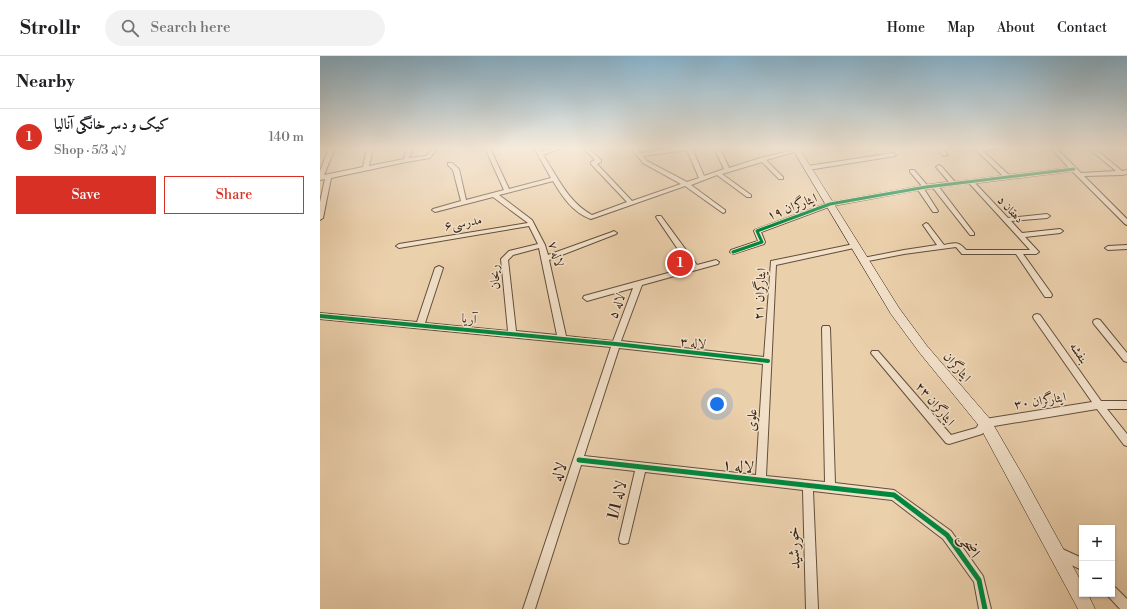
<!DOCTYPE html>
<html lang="en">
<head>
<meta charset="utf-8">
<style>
  :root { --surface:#fff; --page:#f2f2f2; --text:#202124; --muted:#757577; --line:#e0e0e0; --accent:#d93025 }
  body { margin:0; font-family:"Libre Bodoni",Amiri,serif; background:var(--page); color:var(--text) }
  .controls { position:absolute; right:12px; bottom:12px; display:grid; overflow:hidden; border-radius:0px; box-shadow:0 1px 3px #0004 }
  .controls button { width:36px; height:36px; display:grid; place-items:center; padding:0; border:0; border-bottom:1px solid var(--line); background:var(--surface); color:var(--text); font:20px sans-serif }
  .you { position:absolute; left:397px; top:348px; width:14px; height:14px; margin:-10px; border:3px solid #fff; border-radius:50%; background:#1a73e8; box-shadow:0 0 0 6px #1a73e833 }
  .badge { display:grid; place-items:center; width:26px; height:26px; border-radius:50%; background:var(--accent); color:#fff; font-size:13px; font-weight:700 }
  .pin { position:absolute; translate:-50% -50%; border:2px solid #fff; box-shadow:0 1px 4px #0006 }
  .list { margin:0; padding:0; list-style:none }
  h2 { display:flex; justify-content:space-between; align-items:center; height:52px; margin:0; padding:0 16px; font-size:17px }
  h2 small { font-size:13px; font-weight:400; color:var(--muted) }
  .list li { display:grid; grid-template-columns:26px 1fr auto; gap:12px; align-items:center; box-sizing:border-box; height:56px; padding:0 16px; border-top:1px solid var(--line) }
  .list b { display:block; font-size:15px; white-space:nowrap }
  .list p { margin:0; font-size:13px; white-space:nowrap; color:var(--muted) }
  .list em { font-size:13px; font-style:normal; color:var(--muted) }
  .actions { display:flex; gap:8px; padding:12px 16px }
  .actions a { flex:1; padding:9px 0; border:1px solid var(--accent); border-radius:0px; text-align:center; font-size:14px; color:var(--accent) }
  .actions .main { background:var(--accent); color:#fff }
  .icon { flex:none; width:22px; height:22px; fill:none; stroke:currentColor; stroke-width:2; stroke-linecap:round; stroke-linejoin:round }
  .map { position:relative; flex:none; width:807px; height:553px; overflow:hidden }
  header { display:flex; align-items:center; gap:24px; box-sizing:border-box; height:56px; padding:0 20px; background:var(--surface); border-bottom:1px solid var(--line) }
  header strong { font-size:19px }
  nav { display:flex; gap:22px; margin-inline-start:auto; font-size:14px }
  .search { width:280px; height:36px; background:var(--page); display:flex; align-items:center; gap:10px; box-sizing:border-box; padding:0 14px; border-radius:22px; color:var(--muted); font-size:15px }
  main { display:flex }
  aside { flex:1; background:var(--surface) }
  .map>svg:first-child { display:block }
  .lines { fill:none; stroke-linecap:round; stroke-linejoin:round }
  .minor-casing { stroke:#624e3a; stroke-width:2 }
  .secondary-casing { stroke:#352214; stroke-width:1 }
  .minor { fill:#f2e0c9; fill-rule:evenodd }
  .secondary { fill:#f2e0c9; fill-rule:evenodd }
  .cycleway-far2-casing { stroke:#f2e0c9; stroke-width:5 }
  .cycleway-far1-casing { stroke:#f2e0c9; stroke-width:6 }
  .cycleway-casing { stroke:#f2e0c9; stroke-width:8 }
  .cycleway-far2 { stroke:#00873e; stroke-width:3 }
  .cycleway-far1 { stroke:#00873e; stroke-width:4 }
  .cycleway { stroke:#00873e; stroke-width:5 }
  .labels { text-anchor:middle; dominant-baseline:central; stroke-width:3; stroke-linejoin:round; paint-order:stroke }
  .far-street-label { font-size:11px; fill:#352214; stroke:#f2e0c9 }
  .street-label { font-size:13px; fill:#352214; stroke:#f2e0c9 }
  .near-street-label { font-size:16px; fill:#352214; stroke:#f2e0c9 }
</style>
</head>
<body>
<header>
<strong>Strollr</strong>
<div class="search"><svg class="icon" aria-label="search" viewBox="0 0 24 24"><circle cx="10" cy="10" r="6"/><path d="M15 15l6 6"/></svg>Search here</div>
<nav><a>Home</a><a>Map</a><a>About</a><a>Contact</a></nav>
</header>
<main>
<aside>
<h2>Nearby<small></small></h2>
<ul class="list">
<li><span class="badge">1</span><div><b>کیک و دسر خانگی آنالیا</b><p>Shop · لاله 5/3</p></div><em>140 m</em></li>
</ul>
<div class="actions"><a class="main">Save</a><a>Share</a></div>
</aside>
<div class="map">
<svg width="807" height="553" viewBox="0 0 807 553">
  <rect width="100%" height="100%" fill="#ebd0ac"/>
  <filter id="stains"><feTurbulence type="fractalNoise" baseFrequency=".005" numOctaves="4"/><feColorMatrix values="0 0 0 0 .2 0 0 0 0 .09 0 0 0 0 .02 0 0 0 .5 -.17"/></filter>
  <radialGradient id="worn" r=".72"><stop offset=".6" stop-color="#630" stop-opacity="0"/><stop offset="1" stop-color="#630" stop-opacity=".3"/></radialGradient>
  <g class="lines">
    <defs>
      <path id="minor" d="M 9,92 L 15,92 L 4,119 L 43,111 L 47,92 L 53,92 L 49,110 L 84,103 L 87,92 L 93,92 L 89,102 L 106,100 L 113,92 L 118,92 L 110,102 L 86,106 L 11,122 L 3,162 L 0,164 L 0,146 L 5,123 L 0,124 L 0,115 Z
        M 165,92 L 170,92 L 189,133 L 231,122 L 214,92 L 219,92 L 221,96 L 233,92 L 242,92 L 223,99 C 238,121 247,145 272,159 L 307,146 L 271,108 L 271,106 L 275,104 L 263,92 L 268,92 L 281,104 L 281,106 L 277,108 L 312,145 L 361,128 L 323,107 L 311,92 L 316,92 L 320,97 L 354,92 L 372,92 L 384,120 L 404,113 L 394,92 L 400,92 L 409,112 L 440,102 L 478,93 L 478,95 L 446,104 L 463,121 L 463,123 L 459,123 L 442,106 L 402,118 L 431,139 L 431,141 L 427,141 L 397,119 L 371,129 L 405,154 L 405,156 L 403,157 L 365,130 L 271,163 C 253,157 242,140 233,125 L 179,139 L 212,164 L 225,189 L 228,199 L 292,176 L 294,175 L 297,177 L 296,178 L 229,204 L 246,280 L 293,285 L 313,232 L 267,245 L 263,242 L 264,240 L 370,211 L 336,161 L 337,160 L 341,160 L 377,209 L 396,204 L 399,206 L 398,208 L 322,229 L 301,285 L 444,301 L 451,205 L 534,188 L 536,188 L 536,192 L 534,192 L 456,209 L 446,420 L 505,426 L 502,272 L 503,270 L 509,270 L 510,272 L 515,427 L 574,434 L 631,475 L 663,520 L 671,553 L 659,553 L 654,526 L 623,483 L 572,444 L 493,435 L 498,553 L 486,553 L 483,434 L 325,416 L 309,483 L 308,487 L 304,488 L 300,487 L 299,483 L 315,415 L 261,409 L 215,553 L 203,553 L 291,291 L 0,263 L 0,257 L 97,266 L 115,212 L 119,210 L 123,212 L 105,267 L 188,275 L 181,203 L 189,195 L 218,188 L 209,170 L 79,192 L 76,190 L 79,188 L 208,167 L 173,141 L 115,156 L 112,154 L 113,153 L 141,145 L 133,114 L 128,109 L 128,107 L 132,107 L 139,113 L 146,144 L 184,134 ZM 367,94 L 379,122 L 367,126 L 327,105 L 323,100 ZM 219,192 L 237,279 L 196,275 L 188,204 L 193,199 ZM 299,292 L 443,308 L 436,419 L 264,400 Z
        M 546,92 L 551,92 L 552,94 L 547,95 Z
        M 617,92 L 622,92 L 628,99 L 623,100 Z
        M 654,92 L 680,92 L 663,95 L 689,119 L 749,112 L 731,92 L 736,92 L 761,117 L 796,115 L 768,92 L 774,92 L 802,115 L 807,114 L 807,118 L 802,119 L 764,120 L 807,163 L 807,169 L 805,168 L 752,115 L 655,127 L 688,162 L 727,158 L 730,160 L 727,162 L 691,165 L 702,177 L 740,173 L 743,175 L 740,177 L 705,181 L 719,196 L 716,198 L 703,198 L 731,237 L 732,239 L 731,241 L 725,241 L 696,198 L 642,198 L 636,191 L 584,198 L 543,206 L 541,206 L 540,204 L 541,202 L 543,202 L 584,194 L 617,189 L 603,169 L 606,167 L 608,168 L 624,189 C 635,187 638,185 646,194 L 710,194 L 649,127 L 619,131 L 654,177 L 654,179 L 650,179 L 613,132 L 604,133 L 618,155 L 617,156 L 613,156 L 598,134 L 511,150 L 441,176 L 445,186 L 444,188 L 413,198 L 410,196 L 411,194 L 438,185 L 434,175 L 435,174 L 508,147 L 602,130 L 590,116 L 590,114 L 594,114 L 607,129 L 629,126 L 616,111 L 619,109 L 621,110 L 635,126 L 683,120 Z
        M 573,97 L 576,99 L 575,100 L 488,114 L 485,112 L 488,110 Z
        M 807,189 L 807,193 L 788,194 L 785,192 L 788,190 Z
        M 717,258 L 720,259 L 781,345 L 807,345 L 807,353 L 787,353 L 807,378 L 807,390 L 804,389 L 777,353 L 668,371 L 662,378 L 629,388 L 626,387 L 551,297 L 552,295 L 558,295 L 631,379 L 656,372 L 662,364 L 665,363 L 772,346 L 714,263 L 713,261 L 714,259 Z
        M 777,263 L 780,264 L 807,297 L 807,306 L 804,305 L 774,268 L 773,266 L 774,264 Z
        M 738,491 L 762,502 L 762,514 L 734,501 L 732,497 L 734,493 Z
        M 792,530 L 796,532 L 807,543 L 807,553 L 800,553 L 788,540 L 787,538 L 792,538 Z"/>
      <path id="secondary" d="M 472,92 L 479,92 L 579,252 L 607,290 L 670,363 L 706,425 L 762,527 L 762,538 L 768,538 L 775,553 L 758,553 L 660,371 L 599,296 L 571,258 Z"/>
    </defs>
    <!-- minor casing -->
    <use href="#minor" class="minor-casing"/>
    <!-- secondary casing -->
    <use href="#secondary" class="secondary-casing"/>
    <!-- minor -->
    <use href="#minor" class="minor"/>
    <!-- secondary -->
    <use href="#secondary" class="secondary"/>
    <defs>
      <path id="cycleway-far2" d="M 413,196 L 442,186 L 437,175 L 510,148 L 606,131 L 754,113"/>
      <path id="cycleway-far1" d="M 0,260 L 296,288 L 448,305"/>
      <path id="cycleway" d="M 259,404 L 574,439 L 627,479 L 659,524 L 665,553"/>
    </defs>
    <!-- cycleway-far2 casing -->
    <use href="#cycleway-far2" class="cycleway-far2-casing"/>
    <!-- cycleway-far1 casing -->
    <use href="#cycleway-far1" class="cycleway-far1-casing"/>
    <!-- cycleway casing -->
    <use href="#cycleway" class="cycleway-casing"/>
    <!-- cycleway-far2 -->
    <use href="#cycleway-far2" class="cycleway-far2"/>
    <!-- cycleway-far1 -->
    <use href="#cycleway-far1" class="cycleway-far1"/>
    <!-- cycleway -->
    <use href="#cycleway" class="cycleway"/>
  </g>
  <!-- sky -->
  <linearGradient id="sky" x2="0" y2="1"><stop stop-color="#88b5cf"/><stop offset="0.54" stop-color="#f6eada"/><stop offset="1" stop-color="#f6eada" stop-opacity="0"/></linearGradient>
  <rect width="807" height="170" fill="url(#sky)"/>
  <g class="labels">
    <!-- far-street labels -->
    <g class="far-street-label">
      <text transform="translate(690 154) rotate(47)">دهقان ۵</text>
    </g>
    <!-- street labels -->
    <g class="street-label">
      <text transform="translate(472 151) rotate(-21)">ایثارگران ۱‍۹</text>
      <text transform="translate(143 167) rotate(-10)">مدرسی۶</text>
      <text transform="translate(236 198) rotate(74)">لاله ۷</text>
      <text transform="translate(175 221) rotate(-94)">ریحان</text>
      <text transform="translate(440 238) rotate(-86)">ایثارگران ۲۱</text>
      <text transform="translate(297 250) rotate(-70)">لاله ۵</text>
      <text transform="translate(149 263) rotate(5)">آریا</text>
      <text transform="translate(373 287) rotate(7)">لاله ۳</text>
      <text transform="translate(759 297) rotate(55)">بنفشه</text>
      <text transform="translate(637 311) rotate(49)">ایثارگران</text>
      <text transform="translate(720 345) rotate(-9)">ایثارگران ۳۰</text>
      <text transform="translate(615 348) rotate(50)">ایثارگران ۲۳</text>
      <text transform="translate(432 364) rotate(-87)">علوی</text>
    </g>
    <!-- near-street labels -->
    <g class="near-street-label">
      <text transform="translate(418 410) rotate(6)">لاله ۱</text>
      <text transform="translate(239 416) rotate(-71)">لاله</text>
      <text transform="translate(297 444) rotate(-77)">لاله 1/1</text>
      <text transform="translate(649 489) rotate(55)">اضحی</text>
      <text transform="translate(474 492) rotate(-92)">خورشید</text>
    </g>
  </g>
  <rect width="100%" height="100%" filter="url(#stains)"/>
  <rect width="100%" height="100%" fill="url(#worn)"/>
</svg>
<div class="controls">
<button>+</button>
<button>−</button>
</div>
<div class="you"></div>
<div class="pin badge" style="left:360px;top:207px">1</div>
</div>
</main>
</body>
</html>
